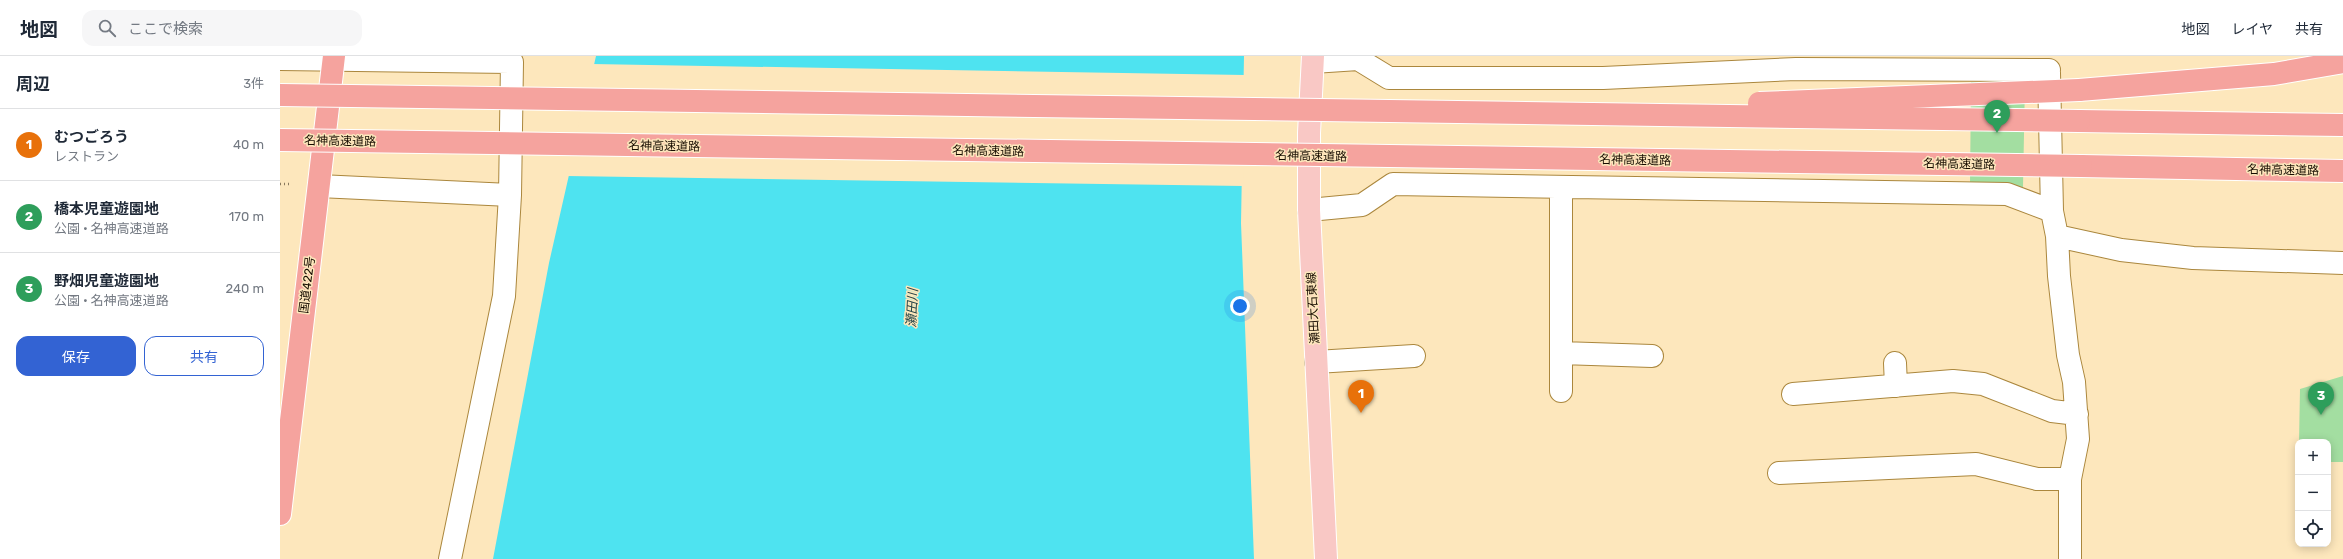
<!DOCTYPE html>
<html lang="ja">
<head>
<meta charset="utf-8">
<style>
  :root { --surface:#fff; --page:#f6f6f7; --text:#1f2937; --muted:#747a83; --line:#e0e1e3; --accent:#3363d3 }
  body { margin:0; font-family:Rubik,"Noto Sans JP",sans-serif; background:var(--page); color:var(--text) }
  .controls { position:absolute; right:12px; bottom:12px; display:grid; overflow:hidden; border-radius:8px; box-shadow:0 2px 10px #0003 }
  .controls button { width:36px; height:36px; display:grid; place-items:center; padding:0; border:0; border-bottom:1px solid var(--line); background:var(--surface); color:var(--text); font:20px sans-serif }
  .you { position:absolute; left:960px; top:250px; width:14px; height:14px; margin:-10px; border:3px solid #fff; border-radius:50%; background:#1a73e8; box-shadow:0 0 0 6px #1a73e833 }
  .badge { display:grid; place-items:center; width:26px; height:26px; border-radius:50%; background:var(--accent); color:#fff; font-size:13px; font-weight:700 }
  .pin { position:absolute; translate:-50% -33px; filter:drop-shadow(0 1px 2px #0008) }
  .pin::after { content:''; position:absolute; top:21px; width:14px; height:12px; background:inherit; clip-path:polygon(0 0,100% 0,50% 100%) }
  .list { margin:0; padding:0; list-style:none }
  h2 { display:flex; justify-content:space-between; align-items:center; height:52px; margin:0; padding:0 16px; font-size:17px }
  h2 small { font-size:13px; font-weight:400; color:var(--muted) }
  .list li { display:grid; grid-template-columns:26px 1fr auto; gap:12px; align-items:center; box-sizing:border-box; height:72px; padding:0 16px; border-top:1px solid var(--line) }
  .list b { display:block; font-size:15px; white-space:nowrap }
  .list p { margin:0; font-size:13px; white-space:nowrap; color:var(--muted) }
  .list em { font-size:13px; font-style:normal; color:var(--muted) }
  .actions { display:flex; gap:8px; padding:12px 16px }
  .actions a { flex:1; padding:9px 0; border:1px solid var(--accent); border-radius:12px; text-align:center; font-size:14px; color:var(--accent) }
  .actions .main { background:var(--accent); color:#fff }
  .icon { flex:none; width:22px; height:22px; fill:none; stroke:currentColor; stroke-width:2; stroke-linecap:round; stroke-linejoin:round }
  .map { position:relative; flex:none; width:2063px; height:503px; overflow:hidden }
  header { display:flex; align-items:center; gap:24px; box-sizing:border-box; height:56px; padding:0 20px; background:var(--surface); border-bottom:1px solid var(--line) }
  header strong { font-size:19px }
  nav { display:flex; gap:22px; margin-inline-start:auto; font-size:14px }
  .search { width:280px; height:36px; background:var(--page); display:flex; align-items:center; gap:10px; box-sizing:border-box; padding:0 14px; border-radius:12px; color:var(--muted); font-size:15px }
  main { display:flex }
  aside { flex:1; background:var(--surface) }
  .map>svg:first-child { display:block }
  .green { fill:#a3dea1 }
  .water { fill:#4ee3f0 }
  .pier { fill:#fde7bc }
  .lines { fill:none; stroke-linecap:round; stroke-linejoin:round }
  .street-casing { stroke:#ab873d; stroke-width:24 }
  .primary-casing { stroke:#fff; stroke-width:24 }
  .highway-casing { stroke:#fff; stroke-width:24 }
  .path { stroke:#8a7a5e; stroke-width:2.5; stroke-dasharray:1 3; stroke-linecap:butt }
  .street { stroke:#fff; stroke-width:22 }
  .primary { stroke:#f9c8c5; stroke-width:22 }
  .highway { stroke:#f5a39e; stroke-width:22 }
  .highway-bridge-casing { stroke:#fff; stroke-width:24; stroke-linecap:butt }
  .highway-bridge { stroke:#f5a39e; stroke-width:22 }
  .labels { text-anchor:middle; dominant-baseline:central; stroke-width:3; stroke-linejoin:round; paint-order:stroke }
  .street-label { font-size:12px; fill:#170c00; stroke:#fde7bc }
  .water-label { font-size:13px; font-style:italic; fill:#274649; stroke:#fde7bc }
</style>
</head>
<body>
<header>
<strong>地図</strong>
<div class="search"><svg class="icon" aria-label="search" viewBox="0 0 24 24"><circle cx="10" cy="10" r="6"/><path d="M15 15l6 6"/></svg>ここで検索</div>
<nav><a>地図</a><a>レイヤ</a><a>共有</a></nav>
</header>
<main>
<aside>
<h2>周辺<small>3件</small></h2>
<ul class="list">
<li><span class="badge" style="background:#e8710a">1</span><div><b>むつごろう</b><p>レストラン</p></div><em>40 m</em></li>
<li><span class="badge" style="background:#2e9e5b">2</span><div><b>橋本児童遊園地</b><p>公園 · 名神高速道路</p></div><em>170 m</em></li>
<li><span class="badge" style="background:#2e9e5b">3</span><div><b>野畑児童遊園地</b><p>公園 · 名神高速道路</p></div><em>240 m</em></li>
</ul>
<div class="actions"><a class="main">保存</a><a>共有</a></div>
</aside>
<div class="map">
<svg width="2063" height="503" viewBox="0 0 2063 503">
  <rect width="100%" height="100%" fill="#fde7bc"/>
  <!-- green -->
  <path class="green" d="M 1745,25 L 1743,131 L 1690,128 L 1691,26 Z
    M 2063,320 L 2063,406 L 2048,406 L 2048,386 L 2019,386 L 2020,333 Z"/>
  <!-- water -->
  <path class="water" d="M 316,0 L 964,0 L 961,167 L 974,503 L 213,503 L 269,207 Z"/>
  <!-- pier -->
  <path class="pier" d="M 312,8 L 965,19 L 963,130 L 287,120 Z"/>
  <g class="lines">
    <defs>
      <path id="street" d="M 0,3 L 232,6 L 230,139 L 224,240 L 170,503
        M 1033,6 L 1078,3 L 1109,22 L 1323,22 L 1516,13 L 1769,14
        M 1769,17 L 1772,155 L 1777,180 L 1779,220 L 1788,299 L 1794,326 L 1798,383 L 1790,423 L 1790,503
        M 39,130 L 230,139
        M 1029,154 L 1082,149 L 1113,128 L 1727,138 L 1772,155
        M 1777,180 L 1841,194 L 1913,202 L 2063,207
        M 1281,297 L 1372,300
        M 1036,306 L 1134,300
        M 1615,307 L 1616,330
        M 1281,335 L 1281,131
        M 1513,338 L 1673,325 L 1703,328 L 1772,355 L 1797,358
        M 1499,417 L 1696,408 L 1757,423 L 1790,423"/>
      <path id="primary" d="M 1033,0 L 1029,77 L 1029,154 L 1046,503"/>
      <path id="highway" d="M 1799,34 L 1994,18 L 2063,6
        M 1799,65 L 2063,69
        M 1801,110 L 2063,115
        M 0,458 L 54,0"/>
    </defs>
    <!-- street casing -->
    <use href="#street" class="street-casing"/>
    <!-- primary casing -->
    <use href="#primary" class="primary-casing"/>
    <!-- highway casing -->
    <use href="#highway" class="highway-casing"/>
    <!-- path -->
    <path class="path" d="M 0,128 L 11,128"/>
    <!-- street -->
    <use href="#street" class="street"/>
    <!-- primary -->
    <use href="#primary" class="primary"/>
    <!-- highway -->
    <use href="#highway" class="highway"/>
    <defs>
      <path id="highway-bridge" d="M 0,39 L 1799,65
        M 1479,47 L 1799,34
        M 0,84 L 1801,110"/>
    </defs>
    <!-- highway-bridge casing -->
    <use href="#highway-bridge" class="highway-bridge-casing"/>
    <!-- highway-bridge -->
    <use href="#highway-bridge" class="highway-bridge"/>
  </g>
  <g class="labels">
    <!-- street labels -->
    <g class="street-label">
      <text transform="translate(60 85) rotate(1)">名神高速道路</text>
      <text transform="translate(384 90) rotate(1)">名神高速道路</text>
      <text transform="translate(708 95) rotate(1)">名神高速道路</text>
      <text transform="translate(1031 100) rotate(1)">名神高速道路</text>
      <text transform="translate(1355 104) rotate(1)">名神高速道路</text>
      <text transform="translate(1679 108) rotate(1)">名神高速道路</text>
      <text transform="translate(2003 114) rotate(1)">名神高速道路</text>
      <text transform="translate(27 229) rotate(-83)">国道422号</text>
      <text transform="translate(1033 252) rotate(-93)">瀬田大石東線</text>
    </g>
    <!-- water labels -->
    <g class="water-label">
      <text transform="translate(632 252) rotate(-87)">瀬田川</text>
    </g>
  </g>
</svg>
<div class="controls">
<button>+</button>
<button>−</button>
<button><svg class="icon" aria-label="locate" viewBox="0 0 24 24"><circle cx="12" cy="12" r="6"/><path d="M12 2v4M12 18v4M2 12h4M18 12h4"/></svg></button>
</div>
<div class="you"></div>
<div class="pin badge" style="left:1081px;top:357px;background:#e8710a">1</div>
<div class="pin badge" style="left:1717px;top:77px;background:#2e9e5b">2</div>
<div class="pin badge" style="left:2041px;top:359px;background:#2e9e5b">3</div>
</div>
</main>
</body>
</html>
